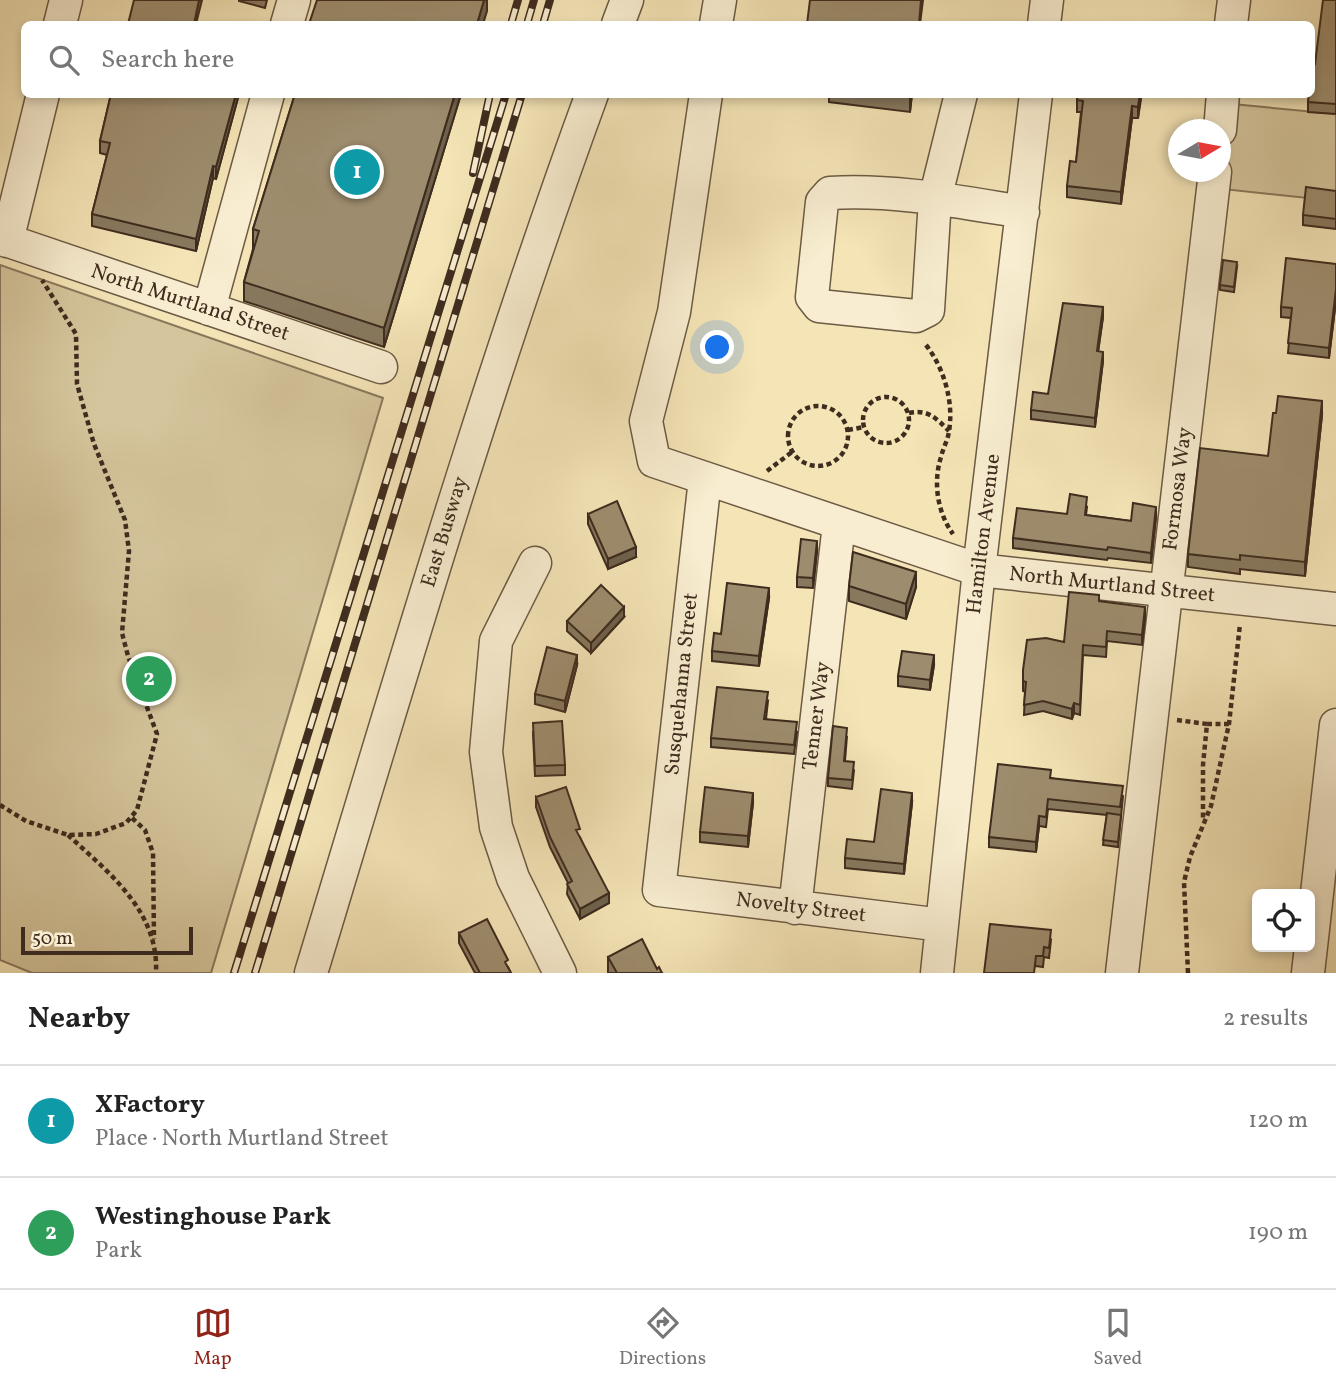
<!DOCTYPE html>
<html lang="en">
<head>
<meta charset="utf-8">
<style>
  :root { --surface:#fff; --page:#f6f6f6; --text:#222; --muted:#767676; --line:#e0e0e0; --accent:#8f2418 }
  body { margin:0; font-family:Vollkorn,serif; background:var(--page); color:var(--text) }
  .controls { position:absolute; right:21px; bottom:21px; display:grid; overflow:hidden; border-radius:10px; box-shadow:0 4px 10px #0003 }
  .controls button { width:63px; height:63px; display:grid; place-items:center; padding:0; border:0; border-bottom:2px solid var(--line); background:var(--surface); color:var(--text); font:35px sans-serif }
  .compass { position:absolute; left:1168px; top:119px; width:63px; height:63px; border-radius:50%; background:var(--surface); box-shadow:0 4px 10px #0003; rotate:80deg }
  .scale { position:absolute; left:21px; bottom:18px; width:172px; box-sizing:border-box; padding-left:7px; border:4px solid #3f2c1e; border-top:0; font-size:19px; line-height:24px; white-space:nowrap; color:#3f2c1e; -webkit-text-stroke:5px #f8edd0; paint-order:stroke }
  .you { position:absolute; left:718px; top:348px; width:24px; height:24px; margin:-18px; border:5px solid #fff; border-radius:50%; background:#1a73e8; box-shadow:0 0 0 10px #1a73e833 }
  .badge { display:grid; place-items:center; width:46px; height:46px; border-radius:50%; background:var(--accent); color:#fff; font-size:23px; font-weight:700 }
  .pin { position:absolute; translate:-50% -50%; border:4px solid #fff; box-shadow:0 2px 7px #0006 }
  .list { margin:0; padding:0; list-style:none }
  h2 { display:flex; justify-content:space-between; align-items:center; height:91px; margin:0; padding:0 28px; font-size:30px }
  h2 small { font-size:23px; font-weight:400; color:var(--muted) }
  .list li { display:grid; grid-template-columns:46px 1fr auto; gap:21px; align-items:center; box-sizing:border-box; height:112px; padding:0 28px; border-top:2px solid var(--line) }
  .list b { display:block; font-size:26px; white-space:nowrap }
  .list p { margin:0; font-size:23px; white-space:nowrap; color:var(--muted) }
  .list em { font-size:23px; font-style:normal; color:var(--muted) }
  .icon { flex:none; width:38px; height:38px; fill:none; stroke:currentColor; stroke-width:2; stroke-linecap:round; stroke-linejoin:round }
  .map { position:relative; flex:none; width:1336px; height:973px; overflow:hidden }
  .search { position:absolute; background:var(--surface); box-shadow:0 4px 10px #0003; left:21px; right:21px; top:21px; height:77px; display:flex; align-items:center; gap:18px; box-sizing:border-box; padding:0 24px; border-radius:10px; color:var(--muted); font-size:26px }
  .sheet { height:315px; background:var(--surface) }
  nav { display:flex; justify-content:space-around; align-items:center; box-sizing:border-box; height:98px; border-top:2px solid var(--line); background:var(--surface); font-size:19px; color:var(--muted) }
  nav a { display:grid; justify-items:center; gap:4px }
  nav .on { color:var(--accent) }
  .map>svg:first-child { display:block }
  .green { fill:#d5c59c; stroke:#8a785d; stroke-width:2 }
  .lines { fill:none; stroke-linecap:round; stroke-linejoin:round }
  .minor-casing { stroke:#6c5a44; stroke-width:35 }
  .path { stroke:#3f2c1e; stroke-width:4.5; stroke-dasharray:5 3.5; stroke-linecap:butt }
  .minor { stroke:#f8edd0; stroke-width:32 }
  .rail-casing { stroke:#3f2c1e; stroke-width:8 }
  .rail { stroke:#f8edd0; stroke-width:5; stroke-dasharray:16; stroke-linecap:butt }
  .wall { fill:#87785e; stroke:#3f2c1e; stroke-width:2 }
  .shaded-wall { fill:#6e624c; stroke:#3f2c1e; stroke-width:2 }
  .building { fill:#9d8c6d; stroke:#3f2c1e; stroke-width:2 }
  .labels { text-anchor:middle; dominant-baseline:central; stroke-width:5; stroke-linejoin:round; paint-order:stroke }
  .street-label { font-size:21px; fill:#3f2c1e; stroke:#f8edd0 }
</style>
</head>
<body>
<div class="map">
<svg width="1336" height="973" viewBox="0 0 1336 973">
  <rect width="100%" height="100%" fill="#f4e4b6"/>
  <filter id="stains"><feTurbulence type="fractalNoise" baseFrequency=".00286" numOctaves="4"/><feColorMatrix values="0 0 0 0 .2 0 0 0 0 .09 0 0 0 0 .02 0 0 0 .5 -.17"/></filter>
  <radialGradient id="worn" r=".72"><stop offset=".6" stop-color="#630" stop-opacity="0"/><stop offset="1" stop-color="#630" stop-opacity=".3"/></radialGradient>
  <!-- green -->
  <path class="green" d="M 1222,103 L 1336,114 L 1336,201 L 1213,188 L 1220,172 Z
    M 0,265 L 383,398 L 211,973 L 32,973 L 0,960 Z"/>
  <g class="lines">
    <defs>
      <path id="minor" d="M 60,24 L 66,0
        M 287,24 L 294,0
        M 618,24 L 627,0
        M 716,24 L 720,0
        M 1044,24 L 1047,0
        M 1231,24 L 1234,0
        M 706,94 L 674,312 L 646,421 L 654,461 L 979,570 L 1336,609
        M 961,94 L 935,199 L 928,310 L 916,316 L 819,306 L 812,297 L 822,202 L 830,193 C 894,189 960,202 1023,212
        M 1220,130 L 1223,94
        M 0,238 L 381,367
        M 7,241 L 43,94
        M 209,309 L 268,94
        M 705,479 L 659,890 L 942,925
        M 535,563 L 496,641 L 486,752 L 496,827 L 513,878 L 560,973
        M 795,908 L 839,524
        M 311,973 C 400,679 486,384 592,94
        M 937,973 L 979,570 L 1036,94
        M 1122,973 L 1215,172
        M 1308,973 L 1336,725"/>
    </defs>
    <!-- minor casing -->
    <use href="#minor" class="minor-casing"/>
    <!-- path -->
    <path class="path" d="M 926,345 C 944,368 954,402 949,431 C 948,440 943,448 941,457 C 933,482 937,512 953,534
      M863 420a23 23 0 1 1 46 0a23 23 0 1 1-46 0Z
      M788 436a30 30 0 1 1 60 0a30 30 0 1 1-60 0Z
      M 909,413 C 928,409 936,418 949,431
      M 848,430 L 864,427
      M 767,471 L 792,452
      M 1177,720 L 1207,724 L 1203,765 L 1203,821
      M 1207,724 L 1229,724
      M 0,805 L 26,821 L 68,835 L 96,834 L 126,823 L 137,810 L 157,734 L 128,656 L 122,633 L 129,551 L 125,520 L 94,444 L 77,384 L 76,334 L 42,280
      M 132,818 L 145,830 L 153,853 L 154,939
      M 68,835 C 109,873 159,911 156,973
      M 1188,973 L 1184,882 L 1190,857 L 1211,806 L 1229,724 L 1240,624"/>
    <!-- minor -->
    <use href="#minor" class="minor"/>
    <defs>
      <path id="rail" d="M 511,24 L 518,0
        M 527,24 L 534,0
        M 543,24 L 550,0
        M 473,173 L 490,94
        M 234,973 L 506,94
        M 255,973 L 522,94"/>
    </defs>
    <!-- rail casing -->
    <use href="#rail" class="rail-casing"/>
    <!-- rail -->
    <use href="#rail" class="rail"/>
  </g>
  <!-- wall -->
  <path class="wall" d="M 239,0 L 267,0 L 265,8 L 239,1 Z
    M 1336,0 L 1336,114 L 1308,112 L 1308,102 L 1315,64 Z
    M 111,94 L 239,94 L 216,179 L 213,178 L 196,251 L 92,226 L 92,214 L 107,155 L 100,153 L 100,141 Z
    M 295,94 L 461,94 L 384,347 L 244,301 L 244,282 L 253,249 L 253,229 Z
    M 829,94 L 912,94 L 910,112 L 829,102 Z
    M 1077,94 L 1141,94 L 1138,118 L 1132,118 L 1121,204 L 1067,197 L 1067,186 L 1076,162 L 1081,112 L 1077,112 Z
    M 1336,191 L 1336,229 L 1303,225 L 1303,215 Z
    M 1336,264 L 1336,300 L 1329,358 L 1288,353 L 1291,318 L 1281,317 L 1281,307 Z
    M 1237,267 L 1234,292 L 1220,290 L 1220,285 Z
    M 1103,317 L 1098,351 L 1103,361 L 1095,427 L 1031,419 L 1031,410 L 1048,394 Z
    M 1322,415 L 1305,576 L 1240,569 L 1240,574 L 1188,567 L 1188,554 L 1268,456 Z
    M 1087,507 L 1086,515 L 1131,521 L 1156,517 L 1151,563 L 1108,558 L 1107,560 L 1013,548 L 1013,538 L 1067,514 Z
    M 588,514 L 636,557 L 608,569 L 588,524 Z
    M 817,551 L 813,588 L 797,587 L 797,577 Z
    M 849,586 L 916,587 L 906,619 L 849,601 Z
    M 769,598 L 759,666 L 712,661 L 712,651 L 721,634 Z
    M 1099,601 L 1145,617 L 1142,645 L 1107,641 L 1106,657 L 1083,655 L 1080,715 L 1074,713 L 1072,719 L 1043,711 L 1024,715 L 1025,692 L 1023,691 L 1023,670 L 1064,642 Z
    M 624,617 L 591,653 L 567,631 L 567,621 Z
    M 577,665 L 565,712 L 535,704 L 535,694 Z
    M 934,665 L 930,690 L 898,686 L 898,676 Z
    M 768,701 L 766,719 L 797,732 L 794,754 L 711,747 L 711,738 Z
    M 533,733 L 565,765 L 565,775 L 535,776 Z
    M 847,736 L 845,761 L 854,770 L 852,789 L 828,786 L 828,778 Z
    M 1051,778 L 1123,796 L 1118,847 L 1103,845 L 1107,815 L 1048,809 L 1046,827 L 1039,826 L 1036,852 L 989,847 L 989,837 Z
    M 536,797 L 580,837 L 609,903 L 580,919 L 567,894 L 568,883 L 550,847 L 536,807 Z
    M 753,803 L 748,847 L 700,842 L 700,832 Z
    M 912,803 L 904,874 L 845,868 L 845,858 L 874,842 Z
    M 459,933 L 508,967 L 511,973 L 475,973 L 459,943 Z
    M 1051,940 L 1049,958 L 1044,957 L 1043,967 L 1036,966 L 984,973 Z
    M 608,957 L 657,969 L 662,973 L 608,973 Z"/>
  <!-- shaded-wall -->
  <path class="shaded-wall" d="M 199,0 L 202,0 L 196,24 L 194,24 Z
    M 484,0 L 487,0 L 487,11 L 483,24 L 477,24 Z
    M 921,0 L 923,0 L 920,24 L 919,24 Z
    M 236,94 L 239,94 L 216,179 L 216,167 Z
    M 455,94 L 461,94 L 384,347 L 384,328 Z
    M 910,94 L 912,94 L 910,112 Z
    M 1140,94 L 1141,99 L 1138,118 L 1138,107 Z
    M 1132,106 L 1132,118 L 1121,204 L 1121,192 Z
    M 213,166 L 213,178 L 196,251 L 196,239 Z
    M 1336,289 L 1336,300 L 1329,358 L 1329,348 Z
    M 1103,307 L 1103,317 L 1097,360 L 1097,351 Z
    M 1103,352 L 1103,361 L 1095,427 L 1095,418 Z
    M 1322,401 L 1322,415 L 1305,576 L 1305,562 Z
    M 1156,507 L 1156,517 L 1151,563 L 1151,553 Z
    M 817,541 L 817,551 L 813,588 L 813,578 Z
    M 636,547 L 636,557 L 608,569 L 608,559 Z
    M 916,572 L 916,587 L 906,619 L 906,604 Z
    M 769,588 L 769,598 L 759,666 L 759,656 Z
    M 624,607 L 624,617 L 591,653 L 591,643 Z
    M 1145,607 L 1145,617 L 1142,645 L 1142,635 Z
    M 577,655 L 577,665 L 565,712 L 565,701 Z
    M 934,655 L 934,665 L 930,690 L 930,680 Z
    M 1074,703 L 1074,713 L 1072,719 L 1072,709 Z
    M 753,793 L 753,803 L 748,847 L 748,836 Z
    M 912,793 L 912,803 L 904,874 L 904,864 Z
    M 1039,816 L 1039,826 L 1036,852 L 1036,842 Z
    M 609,893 L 609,903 L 580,919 L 580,909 Z"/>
  <!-- building -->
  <path class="building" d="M 134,0 L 199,0 L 194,24 L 128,24 Z
    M 317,0 L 484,0 L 477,24 L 309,24 Z
    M 810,0 L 921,0 L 919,24 L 807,24 Z
    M 1323,0 L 1336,0 L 1336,104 L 1308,102 L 1309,94 L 1312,94 L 1312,74 L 1313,63 L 1315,64 Z
    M 111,94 L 236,94 L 216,167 L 213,166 L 196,239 L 92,214 L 110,143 L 100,141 Z
    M 295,94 L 455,94 L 384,328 L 244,282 L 259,231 L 253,229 Z
    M 890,94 L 910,94 L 910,97 Z
    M 1077,94 L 1140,94 L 1138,107 L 1132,106 L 1121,192 L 1067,186 L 1070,161 L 1076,162 L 1083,101 L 1077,100 Z
    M 1306,187 L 1336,191 L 1336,219 L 1303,215 Z
    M 1286,258 L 1336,264 L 1336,289 L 1329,348 L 1288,343 L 1292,308 L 1281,307 Z
    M 1223,260 L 1237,262 L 1234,287 L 1220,285 Z
    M 1063,303 L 1103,307 L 1097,351 L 1103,352 L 1095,418 L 1031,410 L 1033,392 L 1048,394 Z
    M 1278,396 L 1322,401 L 1305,562 L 1240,555 L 1240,560 L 1188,554 L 1200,448 L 1268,456 L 1273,413 L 1276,413 Z
    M 1070,494 L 1087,497 L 1085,515 L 1131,521 L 1133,503 L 1156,507 L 1151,553 L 1108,547 L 1107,550 L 1013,538 L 1017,508 L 1067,514 Z
    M 617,501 L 636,547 L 608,559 L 588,514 Z
    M 801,539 L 817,541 L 813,578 L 797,577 Z
    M 853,552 L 916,572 L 906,604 L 849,586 Z
    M 727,583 L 769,588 L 759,656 L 712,651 L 714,633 L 721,634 Z
    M 601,585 L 624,607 L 591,643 L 567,621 Z
    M 1069,592 L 1099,595 L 1099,601 L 1145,607 L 1142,635 L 1107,631 L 1106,647 L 1083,645 L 1080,705 L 1074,703 L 1072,709 L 1043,701 L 1024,705 L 1026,682 L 1023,681 L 1023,670 L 1027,640 L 1046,638 L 1064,642 Z
    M 547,647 L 577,655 L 565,701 L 535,694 Z
    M 902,651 L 934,655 L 930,680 L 898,676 Z
    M 717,687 L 768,692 L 764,719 L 797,722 L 794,745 L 711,738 Z
    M 562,721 L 565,765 L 535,766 L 533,723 Z
    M 833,726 L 847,728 L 844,761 L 854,762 L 852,780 L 828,778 Z
    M 998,764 L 1051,770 L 1050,778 L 1123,786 L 1120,807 L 1048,799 L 1046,817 L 1039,816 L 1036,842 L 989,837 Z
    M 566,787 L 580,829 L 576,830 L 609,893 L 580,909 L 567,884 L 572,881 L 550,837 L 536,797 Z
    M 705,787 L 753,793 L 748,836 L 700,832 Z
    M 881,789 L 912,793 L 904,864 L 845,858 L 847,839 L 874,842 Z
    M 1107,813 L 1121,815 L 1118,842 L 1103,840 Z
    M 487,919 L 508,960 L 505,962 L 511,973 L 480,973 L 459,933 Z
    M 990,924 L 1051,930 L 1049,948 L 1044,947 L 1043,956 L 1036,956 L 1034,973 L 984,973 Z
    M 642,939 L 657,969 L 659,967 L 662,973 L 617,973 L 608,957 Z"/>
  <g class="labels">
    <!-- street labels -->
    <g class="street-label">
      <text transform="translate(190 303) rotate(18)">North Murtland Street</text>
      <text transform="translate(1178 489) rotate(-83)">Formosa Way</text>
      <text transform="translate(445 532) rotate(-73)">East Busway</text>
      <text transform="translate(984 534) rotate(-83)">Hamilton Avenue</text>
      <text transform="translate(1112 585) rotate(6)">North Murtland Street</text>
      <text transform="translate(682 684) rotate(-84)">Susquehanna Street</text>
      <text transform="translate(817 716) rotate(-83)">Tenner Way</text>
      <text transform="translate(801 908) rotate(7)">Novelty Street</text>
    </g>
  </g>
  <rect width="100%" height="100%" filter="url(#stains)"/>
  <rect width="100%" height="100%" fill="url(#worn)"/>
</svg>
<div class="controls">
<button><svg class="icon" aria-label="locate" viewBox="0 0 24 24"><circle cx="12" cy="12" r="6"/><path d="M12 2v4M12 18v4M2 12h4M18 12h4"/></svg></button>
</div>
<svg class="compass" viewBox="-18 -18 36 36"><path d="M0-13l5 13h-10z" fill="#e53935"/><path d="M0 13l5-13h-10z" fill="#767676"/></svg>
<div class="scale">50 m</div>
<div class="you"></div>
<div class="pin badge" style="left:357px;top:172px;background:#0f9aa8">1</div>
<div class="pin badge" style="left:149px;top:679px;background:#2e9e5b">2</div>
<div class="search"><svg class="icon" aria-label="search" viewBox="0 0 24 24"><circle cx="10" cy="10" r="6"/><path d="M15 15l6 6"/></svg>Search here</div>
</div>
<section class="sheet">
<h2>Nearby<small>2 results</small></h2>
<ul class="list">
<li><span class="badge" style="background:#0f9aa8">1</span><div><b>XFactory</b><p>Place · North Murtland Street</p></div><em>120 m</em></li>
<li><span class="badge" style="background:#2e9e5b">2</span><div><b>Westinghouse Park</b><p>Park</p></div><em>190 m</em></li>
</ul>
</section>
<nav>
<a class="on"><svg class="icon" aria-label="map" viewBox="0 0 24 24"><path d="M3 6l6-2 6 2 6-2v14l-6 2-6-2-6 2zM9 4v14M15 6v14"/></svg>Map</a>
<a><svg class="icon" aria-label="directions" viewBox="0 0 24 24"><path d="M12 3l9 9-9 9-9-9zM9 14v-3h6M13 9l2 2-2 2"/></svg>Directions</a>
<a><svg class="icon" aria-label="saved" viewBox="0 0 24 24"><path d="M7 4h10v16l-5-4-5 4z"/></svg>Saved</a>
</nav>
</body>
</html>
